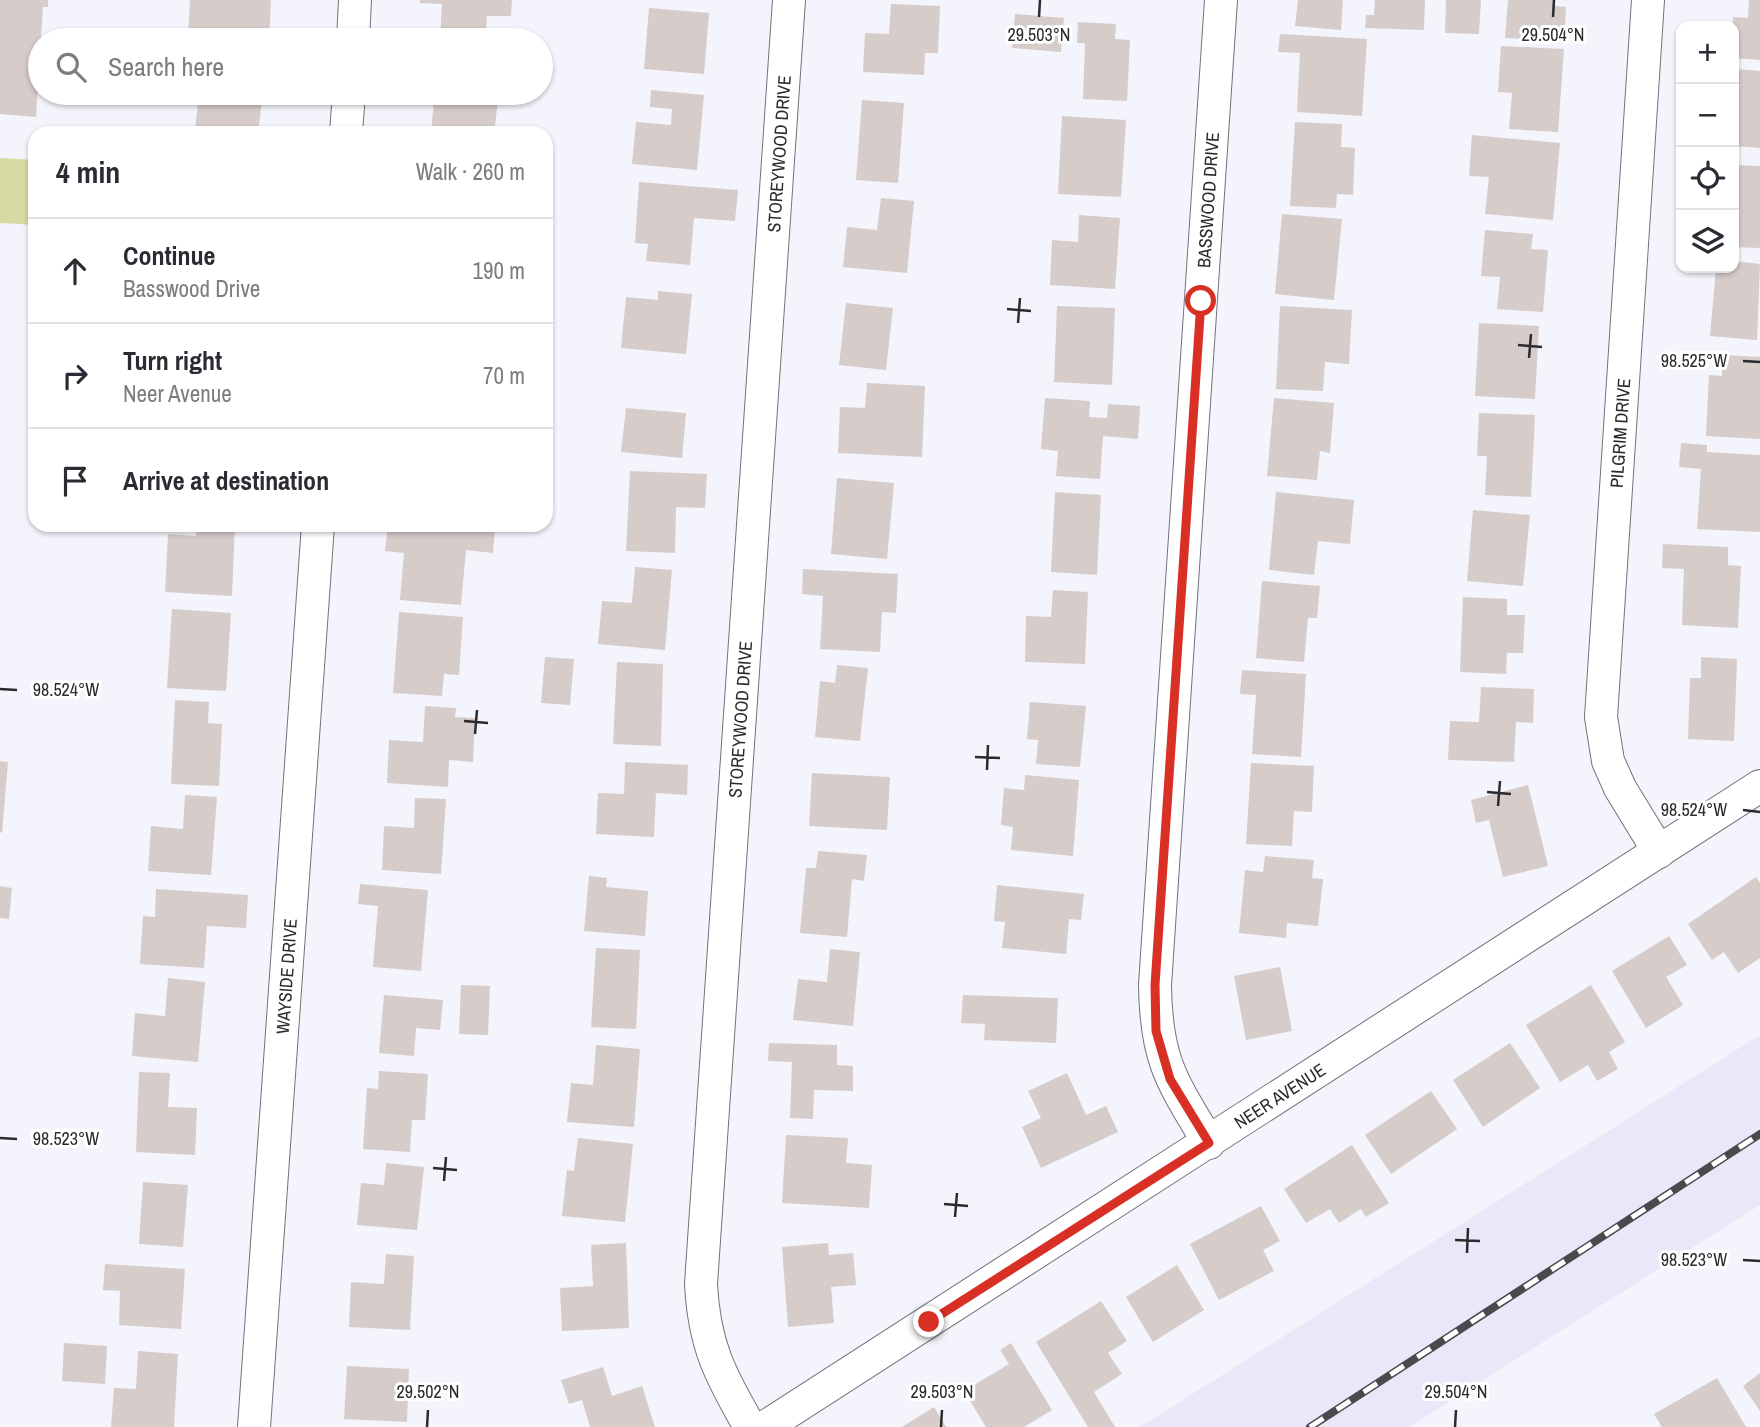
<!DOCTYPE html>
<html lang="en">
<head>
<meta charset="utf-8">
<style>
  :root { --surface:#fff; --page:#f7f7f7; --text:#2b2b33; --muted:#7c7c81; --line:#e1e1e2 }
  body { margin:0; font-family:"Archivo Narrow",sans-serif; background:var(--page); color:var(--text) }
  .controls { position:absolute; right:21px; top:21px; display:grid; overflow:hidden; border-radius:14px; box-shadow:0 2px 5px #0004 }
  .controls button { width:63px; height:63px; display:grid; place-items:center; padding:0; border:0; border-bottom:2px solid var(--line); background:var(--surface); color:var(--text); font:35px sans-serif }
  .stop { position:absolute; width:21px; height:21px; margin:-16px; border:5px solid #d93025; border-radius:50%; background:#fff }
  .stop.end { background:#d93025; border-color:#fff; box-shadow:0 2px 7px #0008 }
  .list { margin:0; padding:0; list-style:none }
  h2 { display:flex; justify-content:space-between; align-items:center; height:91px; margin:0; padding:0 28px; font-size:30px }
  h2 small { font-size:23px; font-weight:400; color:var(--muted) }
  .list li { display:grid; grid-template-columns:46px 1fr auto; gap:21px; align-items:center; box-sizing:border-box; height:105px; padding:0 28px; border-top:2px solid var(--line) }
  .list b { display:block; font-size:26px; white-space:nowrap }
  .list p { margin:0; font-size:23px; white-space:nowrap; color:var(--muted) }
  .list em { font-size:23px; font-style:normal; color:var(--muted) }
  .icon { flex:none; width:38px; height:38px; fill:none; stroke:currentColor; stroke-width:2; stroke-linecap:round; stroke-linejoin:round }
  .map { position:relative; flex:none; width:1760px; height:1427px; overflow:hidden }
  .search { position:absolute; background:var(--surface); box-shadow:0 2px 5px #0004; left:28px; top:28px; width:525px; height:77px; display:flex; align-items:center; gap:18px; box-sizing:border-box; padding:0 24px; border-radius:38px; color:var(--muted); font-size:26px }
  .panel { position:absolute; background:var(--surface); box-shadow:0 2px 5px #0004; left:28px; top:126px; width:525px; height:406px; border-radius:21px }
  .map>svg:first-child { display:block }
  .built { fill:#e9e8f8 }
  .green { fill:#d8dba1 }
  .building { fill:#d6ccca }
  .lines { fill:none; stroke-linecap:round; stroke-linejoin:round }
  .minor-casing { stroke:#73727a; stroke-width:34 }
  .minor { stroke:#fff; stroke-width:32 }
  .rail-casing { stroke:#4a4a4e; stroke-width:8 }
  .rail { stroke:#fff; stroke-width:5; stroke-dasharray:16; stroke-linecap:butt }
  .route { stroke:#d93025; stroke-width:9 }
  .ticks { fill:none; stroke:#2b2b2e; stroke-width:2.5 }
  .labels { text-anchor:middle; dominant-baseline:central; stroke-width:6; stroke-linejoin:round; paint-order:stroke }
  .street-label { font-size:18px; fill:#2b2b2e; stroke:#fff }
  .ticks-label { font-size:18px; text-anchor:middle; fill:#2b2b2e; stroke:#fff; stroke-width:6; stroke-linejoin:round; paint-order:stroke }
</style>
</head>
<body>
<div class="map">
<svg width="1760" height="1427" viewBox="0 0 1760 1427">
  <rect width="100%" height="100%" fill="#f4f4fc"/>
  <!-- built -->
  <path class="built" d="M 1760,1035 L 1760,1205 L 1409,1427 L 1140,1427 Z"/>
  <!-- green -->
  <path class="green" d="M 0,158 L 35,160 L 35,225 L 0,223 Z"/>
  <!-- building -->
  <path class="building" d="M 0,0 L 48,0 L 48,7 L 43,7 L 36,117 L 0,114 Z
    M 190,0 L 271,0 L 269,40 L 188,36 Z
    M 420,0 L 512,0 L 511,16 L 487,16 L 486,32 L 502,32 L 502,40 L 440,40 L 442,4 L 420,3 Z
    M 1298,0 L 1343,0 L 1341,30 L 1295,26 Z
    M 1375,0 L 1425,0 L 1424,30 L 1365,28 L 1366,15 L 1374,15 Z
    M 1446,0 L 1481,0 L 1479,34 L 1445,33 Z
    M 1508,0 L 1554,0 L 1554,6 L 1566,7 L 1564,41 L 1505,38 Z
    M 1749,0 L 1760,0 L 1760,60 L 1734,58 L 1733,17 L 1748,18 Z
    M 891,4 L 940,6 L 938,53 L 925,53 L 924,75 L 863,72 L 865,33 L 889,34 Z
    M 649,8 L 709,13 L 704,74 L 644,69 Z
    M 1015,14 L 1064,18 L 1061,52 L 1012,48 Z
    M 1078,22 L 1116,24 L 1115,39 L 1130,40 L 1127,101 L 1083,99 L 1085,43 L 1077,43 Z
    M 1280,34 L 1367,39 L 1362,116 L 1297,112 L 1300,53 L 1278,52 Z
    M 1501,46 L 1564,49 L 1558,132 L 1509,129 L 1512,93 L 1498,92 Z
    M 1734,69 L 1760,71 L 1760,148 L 1734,146 Z
    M 651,90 L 704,95 L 697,170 L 632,164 L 636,122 L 671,125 L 672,109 L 650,107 Z
    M 199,93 L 263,93 L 258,133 L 195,129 Z
    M 470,93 L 499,93 L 494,133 L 431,133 L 434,99 L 469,103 Z
    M 862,100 L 904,103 L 898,183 L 856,180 Z
    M 1062,116 L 1126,120 L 1121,197 L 1058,194 Z
    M 1295,122 L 1342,124 L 1341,147 L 1355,148 L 1353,195 L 1337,194 L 1336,208 L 1290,206 Z
    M 1472,135 L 1560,143 L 1553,220 L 1485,214 L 1489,177 L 1469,176 Z
    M 1734,165 L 1760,166 L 1760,248 L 1734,247 Z
    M 639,182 L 738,190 L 735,221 L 694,218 L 690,265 L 646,261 L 648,244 L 635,243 Z
    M 881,198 L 914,201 L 907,273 L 843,267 L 847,227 L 877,230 Z
    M 1282,214 L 1342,219 L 1334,300 L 1275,294 Z
    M 1079,215 L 1120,218 L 1115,289 L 1050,285 L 1052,240 L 1078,242 Z
    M 1485,230 L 1533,234 L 1531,249 L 1548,250 L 1543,312 L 1497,309 L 1500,277 L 1481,276 Z
    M 1734,261 L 1760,264 L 1757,340 L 1710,336 L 1716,268 L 1734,268 Z
    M 658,291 L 692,294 L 686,354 L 621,348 L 626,297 L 658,300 Z
    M 846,303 L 893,308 L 886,370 L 839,365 Z
    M 1057,306 L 1115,308 L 1112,385 L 1054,382 Z
    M 1280,306 L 1352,310 L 1349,364 L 1325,362 L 1323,391 L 1276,389 Z
    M 1479,323 L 1539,326 L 1535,399 L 1475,396 Z
    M 1723,355 L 1760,357 L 1760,439 L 1706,436 L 1709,375 L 1722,376 Z
    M 867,383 L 925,386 L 922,457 L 838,453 L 840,407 L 865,408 Z
    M 1045,398 L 1090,401 L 1089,417 L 1107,418 L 1108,404 L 1140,406 L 1138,439 L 1103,436 L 1100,479 L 1056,476 L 1058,451 L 1041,449 Z
    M 1274,398 L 1334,403 L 1330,453 L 1320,451 L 1317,480 L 1267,476 Z
    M 626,408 L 686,413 L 682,458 L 621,452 Z
    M 1479,413 L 1535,415 L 1531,497 L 1485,495 L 1487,456 L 1477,456 Z
    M 1681,443 L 1707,445 L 1707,452 L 1760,455 L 1760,532 L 1697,529 L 1701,469 L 1679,467 Z
    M 630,471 L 707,474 L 705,508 L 676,507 L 675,553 L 626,551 Z
    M 837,478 L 894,483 L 887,559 L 831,554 Z
    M 1055,492 L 1101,495 L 1097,575 L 1051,572 Z
    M 1276,492 L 1354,500 L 1350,544 L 1318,541 L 1314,575 L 1269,570 Z
    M 1473,510 L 1530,515 L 1523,586 L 1467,581 Z
    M 197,525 L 235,525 L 232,596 L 165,592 L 168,534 L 196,536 Z
    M 388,525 L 495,528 L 493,553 L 466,550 L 461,605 L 400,600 L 404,553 L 385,551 Z
    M 1663,544 L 1728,547 L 1728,565 L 1741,566 L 1738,628 L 1682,625 L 1684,569 L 1662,568 Z
    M 635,567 L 672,570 L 665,650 L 598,644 L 602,601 L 632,603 Z
    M 803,569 L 898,574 L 896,613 L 882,612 L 880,652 L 820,649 L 823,596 L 802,594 Z
    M 1262,581 L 1320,586 L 1317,618 L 1308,618 L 1304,662 L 1256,658 Z
    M 1053,590 L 1088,592 L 1085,664 L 1025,662 L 1026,616 L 1051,617 Z
    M 1463,597 L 1507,599 L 1507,615 L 1525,615 L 1523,653 L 1507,653 L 1506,674 L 1460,672 Z
    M 172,609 L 231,613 L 226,691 L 167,688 Z
    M 399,612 L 463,617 L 459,675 L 444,674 L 442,696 L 393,693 Z
    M 545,657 L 574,659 L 570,705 L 541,703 Z
    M 1701,657 L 1737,659 L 1734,741 L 1688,739 L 1690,678 L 1701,678 Z
    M 617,662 L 663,664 L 661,746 L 613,744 Z
    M 837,665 L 868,668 L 860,741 L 815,737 L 820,681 L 835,683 Z
    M 1242,670 L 1306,674 L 1301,757 L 1252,754 L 1256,695 L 1240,694 Z
    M 1481,687 L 1534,689 L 1533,723 L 1516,722 L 1514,762 L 1448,760 L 1450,721 L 1479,722 Z
    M 175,700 L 209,702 L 208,723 L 222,724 L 219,786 L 171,784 Z
    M 1030,702 L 1086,706 L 1080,767 L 1036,764 L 1038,740 L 1027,739 Z
    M 425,706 L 456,708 L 455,717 L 475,718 L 473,762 L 449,760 L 448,787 L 387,783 L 389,740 L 423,742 Z
    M 0,761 L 8,762 L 2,833 L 0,832 Z
    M 625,762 L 688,765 L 687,795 L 656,793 L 654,837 L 596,834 L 598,793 L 624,794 Z
    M 1251,763 L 1314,766 L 1312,812 L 1294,811 L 1292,846 L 1246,844 Z
    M 812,773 L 890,777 L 887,830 L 809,826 Z
    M 1025,775 L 1079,780 L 1073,856 L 1011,850 L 1013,827 L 1001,825 L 1004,788 L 1024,790 Z
    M 1528,785 L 1548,866 L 1503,877 L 1489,820 L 1476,823 L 1471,800 Z
    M 185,795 L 217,797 L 211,875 L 148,871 L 151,826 L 183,829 Z
    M 415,798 L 446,799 L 441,874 L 382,870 L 384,826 L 414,828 Z
    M 818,851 L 867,855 L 864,881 L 852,879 L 847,937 L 800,933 L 806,868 L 816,868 Z
    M 1265,856 L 1314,860 L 1312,878 L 1323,879 L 1318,926 L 1287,923 L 1286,938 L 1239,933 L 1245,870 L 1263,872 Z
    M 589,876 L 607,878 L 606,887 L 648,891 L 645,936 L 584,931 Z
    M 1756,877 L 1760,883 L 1760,958 L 1738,973 L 1724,952 L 1712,960 L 1688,924 Z
    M 360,884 L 428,890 L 421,971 L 373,967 L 378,906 L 358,904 Z
    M 997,885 L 1084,894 L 1081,920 L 1069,919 L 1066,954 L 1002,948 L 1005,922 L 994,921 Z
    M 0,886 L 12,888 L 9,919 L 0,918 Z
    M 156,889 L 248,895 L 246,928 L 207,926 L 204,968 L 140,964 L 143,916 L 155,917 Z
    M 1669,936 L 1687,965 L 1666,977 L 1683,1005 L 1646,1028 L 1612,971 Z
    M 596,948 L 640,950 L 636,1029 L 591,1027 Z
    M 830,949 L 860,952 L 853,1026 L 793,1020 L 798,979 L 827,982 Z
    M 1280,967 L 1292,1031 L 1246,1040 L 1234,976 Z
    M 168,978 L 205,982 L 198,1062 L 132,1056 L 135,1013 L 165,1016 Z
    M 461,985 L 490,986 L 488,1035 L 459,1034 Z
    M 1591,985 L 1625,1042 L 1609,1052 L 1618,1069 L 1597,1081 L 1588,1065 L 1560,1082 L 1526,1025 Z
    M 384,995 L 443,1000 L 440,1030 L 416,1028 L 414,1056 L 379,1053 Z
    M 963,995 L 1058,998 L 1056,1043 L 984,1040 L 985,1024 L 961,1023 Z
    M 769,1043 L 837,1045 L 837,1065 L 853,1066 L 853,1091 L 814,1090 L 813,1119 L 790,1118 L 792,1062 L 768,1061 Z
    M 1510,1043 L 1540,1088 L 1483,1127 L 1453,1080 Z
    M 596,1045 L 640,1049 L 634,1127 L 567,1122 L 571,1083 L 593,1085 Z
    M 379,1071 L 428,1074 L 425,1120 L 412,1120 L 410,1152 L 363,1149 L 367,1088 L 378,1089 Z
    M 139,1072 L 170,1073 L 168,1107 L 197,1108 L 195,1155 L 136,1152 Z
    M 1067,1073 L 1086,1115 L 1106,1106 L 1118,1132 L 1041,1168 L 1022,1127 L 1041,1118 L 1028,1091 Z
    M 1431,1091 L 1457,1129 L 1391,1174 L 1365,1135 Z
    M 786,1135 L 848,1138 L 846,1163 L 872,1165 L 869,1208 L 782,1203 Z
    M 578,1138 L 633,1144 L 625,1222 L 562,1216 L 567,1170 L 574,1171 Z
    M 1352,1145 L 1389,1203 L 1366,1217 L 1361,1209 L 1339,1223 L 1330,1209 L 1306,1223 L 1284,1189 Z
    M 386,1163 L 424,1167 L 417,1230 L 357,1225 L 361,1183 L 384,1185 Z
    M 143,1182 L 188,1185 L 183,1247 L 139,1244 Z
    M 1261,1206 L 1280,1241 L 1263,1250 L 1274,1271 L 1219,1300 L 1190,1244 Z
    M 626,1243 L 629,1328 L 562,1331 L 560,1288 L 593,1286 L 591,1245 Z
    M 828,1243 L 829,1255 L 853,1253 L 856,1285 L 831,1287 L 834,1323 L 788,1327 L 782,1247 Z
    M 386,1254 L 414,1256 L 410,1330 L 349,1327 L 351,1282 L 384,1284 Z
    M 105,1264 L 185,1269 L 181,1329 L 119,1325 L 120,1291 L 103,1290 Z
    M 1177,1265 L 1204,1310 L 1153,1342 L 1126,1297 Z
    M 1101,1301 L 1127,1341 L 1108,1353 L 1122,1374 L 1094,1392 L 1115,1427 L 1088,1427 L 1036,1342 Z
    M 64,1343 L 107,1346 L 105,1384 L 62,1381 Z
    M 1011,1343 L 1052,1410 L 1024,1427 L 986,1427 L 964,1391 L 1009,1364 L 1000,1350 Z
    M 138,1351 L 178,1354 L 174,1427 L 111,1427 L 114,1388 L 136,1389 Z
    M 347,1366 L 409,1369 L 407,1422 L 344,1419 Z
    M 603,1367 L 612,1396 L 642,1386 L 655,1427 L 590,1427 L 582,1400 L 569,1404 L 561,1380 Z
    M 1760,1373 L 1760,1411 L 1743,1386 Z
    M 1717,1378 L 1746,1427 L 1662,1427 L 1654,1414 Z
    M 934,1407 L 946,1427 L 902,1427 Z"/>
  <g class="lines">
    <defs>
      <g id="minor">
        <path d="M 1648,0 L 1601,717 L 1608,761 L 1620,788 L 1659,852"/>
        <path d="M 353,40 L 355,0"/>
        <path d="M 346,133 L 349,93"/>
        <path id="s1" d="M 1209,1143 C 1171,1080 1156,1060 1155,985 L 1221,0"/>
        <path id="s2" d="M 254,1427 L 318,525"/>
        <path id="s3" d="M 750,1427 C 720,1375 704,1345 701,1284 L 789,0"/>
        <path id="s4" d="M 765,1427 L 1760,786"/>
      </g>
    </defs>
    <!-- minor casing -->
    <use href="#minor" class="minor-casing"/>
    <!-- minor -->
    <use href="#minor" class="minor"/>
    <defs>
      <path id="rail" d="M 1310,1427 L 1760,1134"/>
    </defs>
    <!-- rail casing -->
    <use href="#rail" class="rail-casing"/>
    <!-- rail -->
    <use href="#rail" class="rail"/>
  </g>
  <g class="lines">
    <!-- route -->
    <path class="route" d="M 929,1322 L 1209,1143 L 1170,1079 L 1156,1031 L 1155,985 L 1201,301"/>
  </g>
  <!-- ticks -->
  <path class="ticks" d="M 1039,17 L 1040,0M 1553,17 L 1554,0M 1007,309 L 1031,311M 1018,323 L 1020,298M 1518,345 L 1542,347M 1529,358 L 1531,334M 1743,361 L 1760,362M 0,689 L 17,690M 464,721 L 488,723M 475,734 L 477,710M 975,757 L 1000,758M 987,770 L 988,745M 1487,792 L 1511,794M 1498,806 L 1500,781M 1743,810 L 1760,812M 0,1138 L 17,1139M 433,1168 L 457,1170M 444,1181 L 446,1157M 944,1204 L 968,1206M 955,1217 L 957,1193M 1455,1240 L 1480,1241M 1467,1253 L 1468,1228M 1743,1260 L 1760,1261M 427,1427 L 428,1410M 941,1427 L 942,1410M 1455,1427 L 1456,1410"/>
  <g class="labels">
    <!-- street labels -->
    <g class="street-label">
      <text stroke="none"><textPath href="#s3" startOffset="1286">STOREYWOOD DRIVE</textPath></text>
      <text stroke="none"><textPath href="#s1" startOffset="957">BASSWOOD DRIVE</textPath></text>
      <text transform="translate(1620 433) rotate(-86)">PILGRIM DRIVE</text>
      <text stroke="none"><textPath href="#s3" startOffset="719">STOREYWOOD DRIVE</textPath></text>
      <text stroke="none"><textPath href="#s2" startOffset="452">WAYSIDE DRIVE</textPath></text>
      <text stroke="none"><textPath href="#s4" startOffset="612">NEER AVENUE</textPath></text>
    </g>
  </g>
  <g class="ticks-label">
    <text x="1039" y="41">29.503°N</text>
    <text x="1553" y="41">29.504°N</text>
    <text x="1694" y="367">98.525°W</text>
    <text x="66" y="696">98.524°W</text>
    <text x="1694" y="816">98.524°W</text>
    <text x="66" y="1145">98.523°W</text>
    <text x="1694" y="1266">98.523°W</text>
    <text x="428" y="1398">29.502°N</text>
    <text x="942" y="1398">29.503°N</text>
    <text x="1456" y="1398">29.504°N</text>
  </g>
</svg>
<div class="controls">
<button>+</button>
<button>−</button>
<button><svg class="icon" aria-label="locate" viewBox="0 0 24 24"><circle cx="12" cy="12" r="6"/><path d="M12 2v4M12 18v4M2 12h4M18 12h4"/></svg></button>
<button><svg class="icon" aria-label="layers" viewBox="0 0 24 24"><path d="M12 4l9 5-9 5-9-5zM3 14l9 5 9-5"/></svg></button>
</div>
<div class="stop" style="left:1201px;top:301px"></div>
<div class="stop end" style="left:929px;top:1322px"></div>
<div class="search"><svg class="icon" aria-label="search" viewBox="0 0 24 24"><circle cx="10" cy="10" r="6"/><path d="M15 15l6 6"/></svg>Search here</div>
<section class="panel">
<h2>4 min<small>Walk · 260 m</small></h2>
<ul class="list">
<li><svg class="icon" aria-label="ahead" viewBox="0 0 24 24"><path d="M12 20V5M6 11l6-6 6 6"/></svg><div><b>Continue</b><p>Basswood Drive</p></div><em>190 m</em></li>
<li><svg class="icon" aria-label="right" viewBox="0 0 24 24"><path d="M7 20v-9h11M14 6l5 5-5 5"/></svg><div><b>Turn right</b><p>Neer Avenue</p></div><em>70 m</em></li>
<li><svg class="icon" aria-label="arrive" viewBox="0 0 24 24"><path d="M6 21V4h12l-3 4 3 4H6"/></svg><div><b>Arrive at destination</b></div></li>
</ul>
</section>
</div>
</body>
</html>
